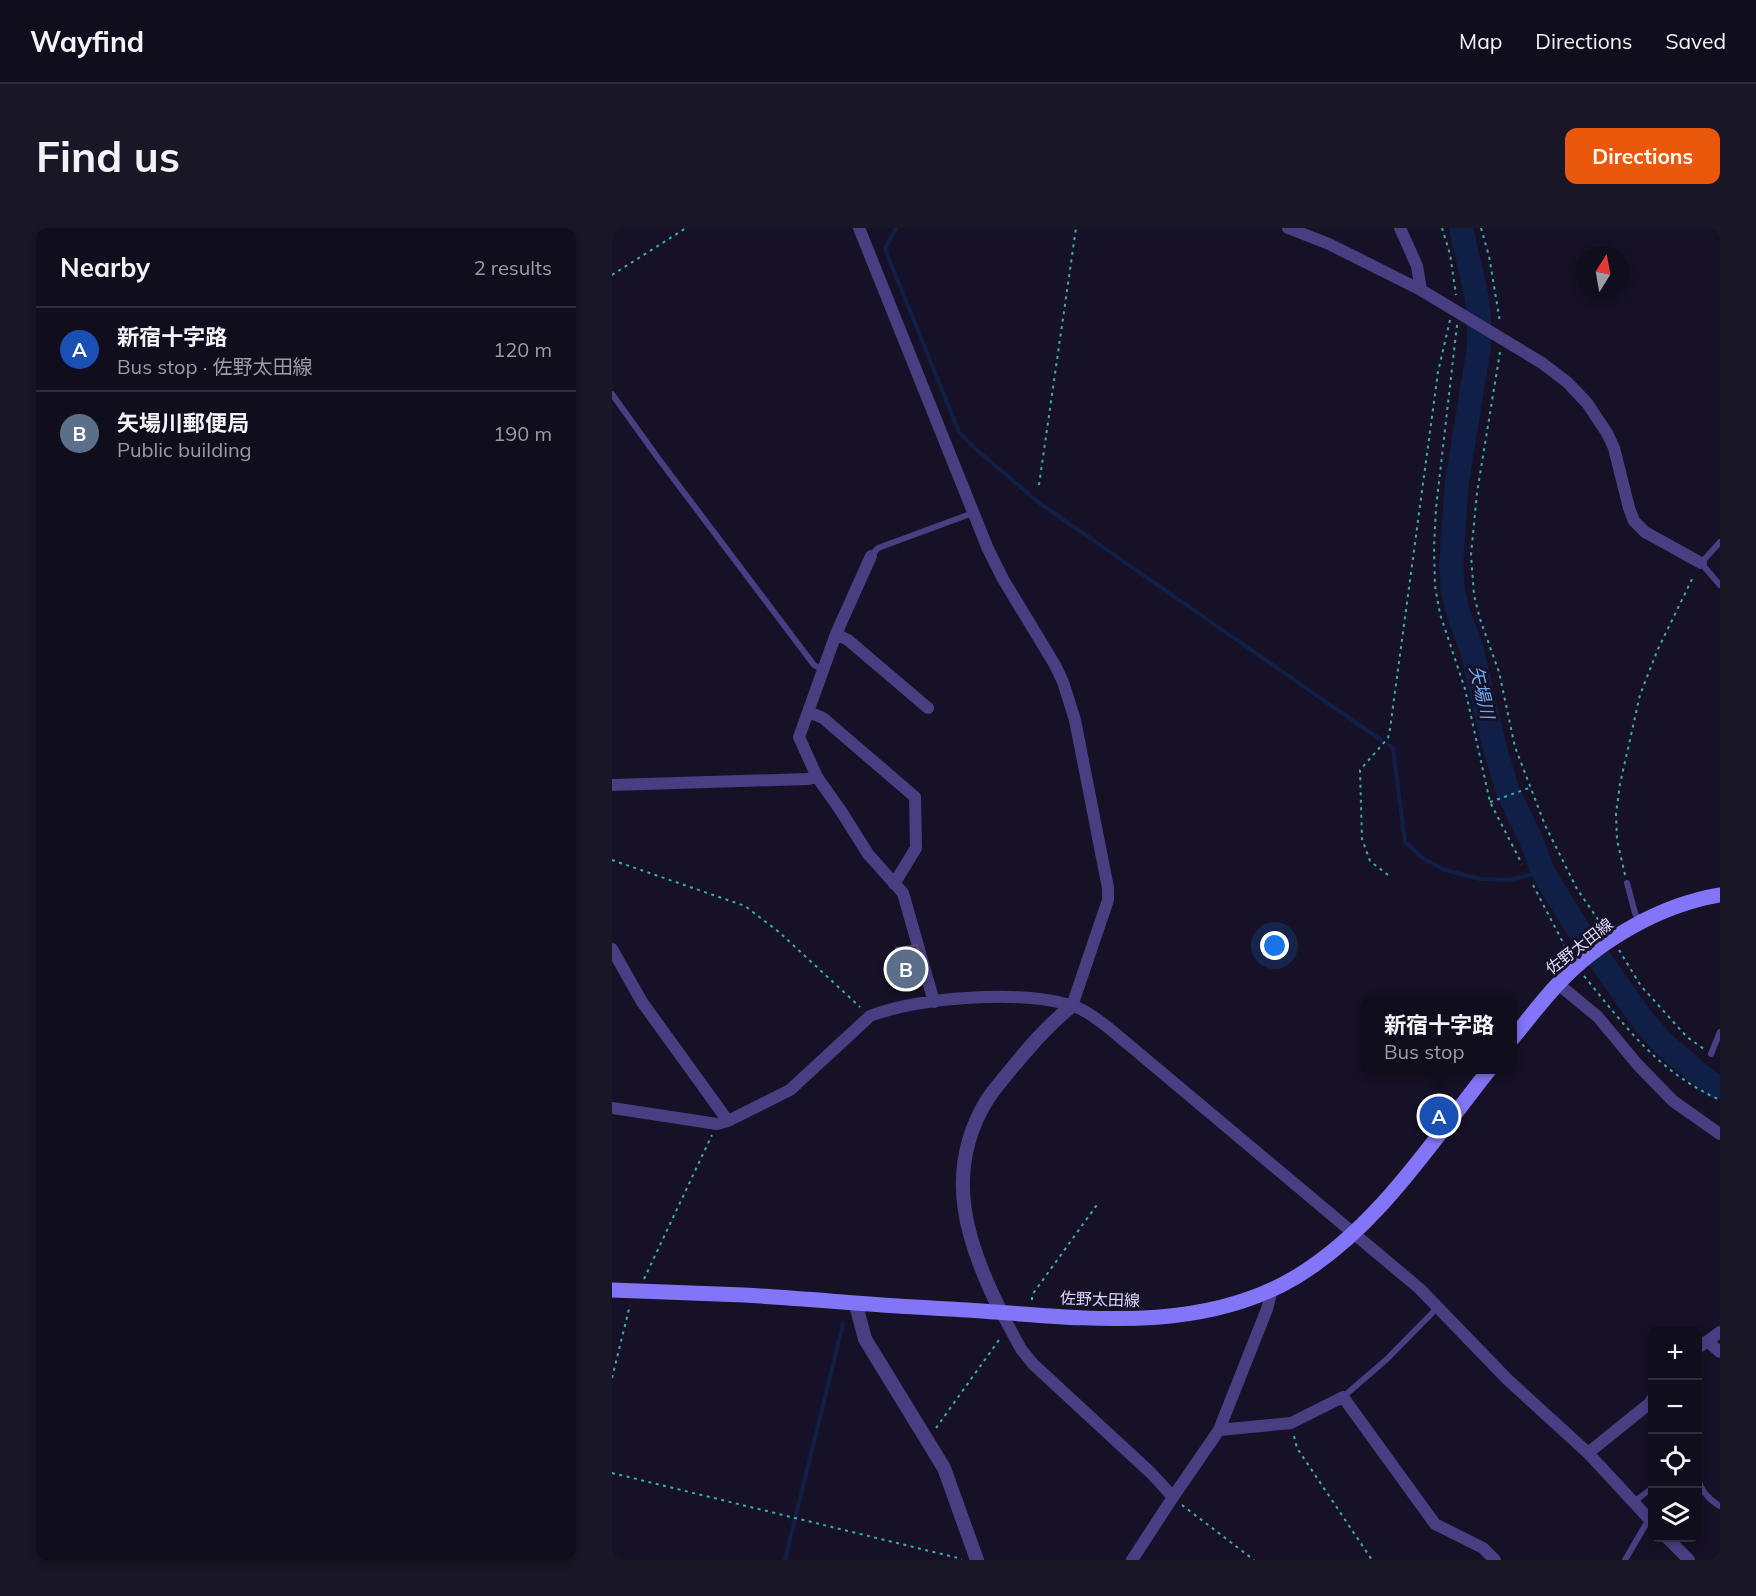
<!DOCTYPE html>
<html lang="en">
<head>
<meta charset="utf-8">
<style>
  :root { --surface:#100d1c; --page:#191625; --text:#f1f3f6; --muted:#9c9ca3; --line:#302d3b; --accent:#ea580c }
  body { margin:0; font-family:Mulish,"Noto Sans JP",sans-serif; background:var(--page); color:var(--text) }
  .controls { position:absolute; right:18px; bottom:18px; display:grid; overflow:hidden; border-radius:12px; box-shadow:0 3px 9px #0003 }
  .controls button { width:54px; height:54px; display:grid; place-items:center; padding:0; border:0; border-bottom:2px solid var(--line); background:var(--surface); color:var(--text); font:30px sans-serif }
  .compass { position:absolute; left:964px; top:18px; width:54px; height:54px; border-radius:50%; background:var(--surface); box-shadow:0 3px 9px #0003; rotate:11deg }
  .you { position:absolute; left:663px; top:718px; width:21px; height:21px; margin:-15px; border:4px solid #fff; border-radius:50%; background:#1a73e8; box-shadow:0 0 0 9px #1a73e833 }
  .badge { display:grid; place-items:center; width:39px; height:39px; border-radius:50%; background:var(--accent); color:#fff; font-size:20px; font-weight:700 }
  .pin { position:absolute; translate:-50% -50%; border:3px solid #fff; box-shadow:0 2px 6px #0006 }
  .popup { position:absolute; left:749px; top:768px; width:156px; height:78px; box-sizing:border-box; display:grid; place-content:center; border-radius:12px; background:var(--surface); filter:drop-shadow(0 2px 4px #0005); font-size:20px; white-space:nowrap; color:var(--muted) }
  .popup b { font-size:22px; color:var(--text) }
  .popup::after { content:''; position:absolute; left:50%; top:100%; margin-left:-12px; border:12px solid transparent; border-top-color:var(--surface) }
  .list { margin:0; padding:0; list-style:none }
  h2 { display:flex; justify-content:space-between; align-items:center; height:78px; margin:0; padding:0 24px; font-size:26px }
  h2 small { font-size:20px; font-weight:400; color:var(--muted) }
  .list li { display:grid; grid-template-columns:39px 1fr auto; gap:18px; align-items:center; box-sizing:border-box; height:84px; padding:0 24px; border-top:2px solid var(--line) }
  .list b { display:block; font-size:22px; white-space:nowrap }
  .list p { margin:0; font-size:20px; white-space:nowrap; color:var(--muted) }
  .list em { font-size:20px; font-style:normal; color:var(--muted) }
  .icon { flex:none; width:33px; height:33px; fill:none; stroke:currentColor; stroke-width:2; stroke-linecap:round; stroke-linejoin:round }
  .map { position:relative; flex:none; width:1108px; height:1332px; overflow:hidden; border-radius:12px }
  header { display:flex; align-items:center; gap:36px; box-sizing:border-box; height:84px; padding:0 30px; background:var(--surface); border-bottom:2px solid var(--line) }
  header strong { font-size:28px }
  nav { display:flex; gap:33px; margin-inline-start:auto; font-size:21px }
  .intro { display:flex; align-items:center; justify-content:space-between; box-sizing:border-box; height:144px; padding:0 36px }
  h1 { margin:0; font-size:42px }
  .button { padding:15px 27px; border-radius:12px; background:var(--accent); color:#fff; font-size:21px; font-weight:700 }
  main { display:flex; gap:36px; padding:0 36px }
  aside { flex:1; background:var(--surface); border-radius:12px; box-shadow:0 3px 9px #0003 }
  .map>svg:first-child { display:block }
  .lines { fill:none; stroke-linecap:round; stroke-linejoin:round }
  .stream { stroke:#101f46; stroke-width:4 }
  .river { stroke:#101f46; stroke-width:24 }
  .path { stroke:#37aeb1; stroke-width:2; stroke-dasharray:3 4.5; stroke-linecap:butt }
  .service { stroke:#473f82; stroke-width:6 }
  .minor { stroke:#473f82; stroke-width:12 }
  .tertiary { stroke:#473f82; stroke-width:14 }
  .secondary { stroke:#8375f7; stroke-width:15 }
  .wall { fill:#362b52 }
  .shaded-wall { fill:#211939 }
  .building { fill:#483e64; stroke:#60567c; stroke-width:1.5 }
  .labels { text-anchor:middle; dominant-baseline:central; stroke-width:6; stroke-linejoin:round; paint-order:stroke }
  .street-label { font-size:16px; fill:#dfd8fd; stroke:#161126 }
  .water-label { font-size:18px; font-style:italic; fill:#6cabf6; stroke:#161126 }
</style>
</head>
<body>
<header>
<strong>Wayfind</strong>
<nav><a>Map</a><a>Directions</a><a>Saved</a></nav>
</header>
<div class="intro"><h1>Find us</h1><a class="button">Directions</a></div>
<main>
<aside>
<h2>Nearby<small>2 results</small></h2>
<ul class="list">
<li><span class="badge" style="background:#1a4fb4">A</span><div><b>新宿十字路</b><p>Bus stop · 佐野太田線</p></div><em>120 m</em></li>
<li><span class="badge" style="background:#5c6f8a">B</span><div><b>矢場川郵便局</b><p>Public building</p></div><em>190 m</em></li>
</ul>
</aside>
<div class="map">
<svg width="1108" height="1332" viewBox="0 0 1108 1332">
  <rect width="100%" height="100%" fill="#161126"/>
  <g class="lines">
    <!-- stream -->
    <path class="stream" d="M 284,0 L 273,21 L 347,204 L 358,216 L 426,274 L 769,512
      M 777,517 L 781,520 L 793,614 L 812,631 L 833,642 L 868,651 L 896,652 L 931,644
      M 173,1332 L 231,1096"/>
    <!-- river -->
    <path class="river" d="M 849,0 L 864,65 L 867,86 L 867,119 L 845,253 L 839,337 L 841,363 L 847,387 L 860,422 L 883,521 L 896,564 L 919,612 L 931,644 L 964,698 L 1032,794 L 1053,817 L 1087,846 L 1103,858 L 1108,858"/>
    <!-- path -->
    <path class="path" d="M 830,0 L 838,26 L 844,67
      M 869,0 L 877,28 L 888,94
      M 0,47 L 74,0
      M 845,97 L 824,280 L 822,319 L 823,358 L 828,386 L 853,461 L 878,574 L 910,636
      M 888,124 L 865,265 L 859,327 L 862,367 L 868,391 L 887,444 L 903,519 L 933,597 L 965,661 L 992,700
      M 427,257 L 464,0
      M 878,574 L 920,559
      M 0,632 L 133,678 L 167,704 L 248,779
      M 776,647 L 758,633 L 750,611 L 748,542 L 776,510 L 778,501 L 826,144 L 838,92
      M 1013,647 L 1005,612 L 1004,586 L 1008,556 L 1028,467 L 1046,421 L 1082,347
      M 921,657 L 957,726
      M 1007,722 L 1029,758 L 1075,809 L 1092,821
      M 972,748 C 1014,799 1046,844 1108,872
      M 32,1051 L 100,907
      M 420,1072 L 420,1067 L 487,974
      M 0,1150 L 18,1077
      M 324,1200 L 387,1112 L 390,1112
      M 682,1208 L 685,1220 L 760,1332
      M 0,1245 L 350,1331
      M 570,1277 L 642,1332"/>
    <!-- service -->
    <path class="service" d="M 0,166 L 46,230 L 202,437 L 211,442
      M 1108,314 L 1089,335 L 1108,357
      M 259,328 L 266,320 L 361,285
      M 1015,655 L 1023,685 L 1028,694
      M 1099,826 L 1108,804
      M 731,1169 L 775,1131 L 826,1079
      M 1086,1247 C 1086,1260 1097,1272 1108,1278
      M 1022,1274 L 1040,1260
      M 1013,1332 L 1037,1291"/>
    <!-- minor -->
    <path class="minor" d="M 247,0 L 376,321 L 391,351 L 443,437 L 451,454 L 463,492 L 496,660 L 496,672 L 460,778
      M 676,0 L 717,16 L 809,62 L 930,135 L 955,154 L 975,175 L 995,205 L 1002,220 L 1017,280 L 1022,293 L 1033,304 L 1089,335
      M 788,0 L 805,38 L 809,62
      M 259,328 L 224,406 L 187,509 L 205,549 L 229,583 L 256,626 L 291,665 L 322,774
      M 224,406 L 236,412 L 316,480
      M 197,484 L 211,490 L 303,569 L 304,620 L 282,656
      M 0,557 L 195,551 L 205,549
      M 0,721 L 30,774 L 116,893
      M 946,756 L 986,789 L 1025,836 L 1061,873 L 1108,906
      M 0,880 L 105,896 L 116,893 L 178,862 L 258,788 C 309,769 406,762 458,777 C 473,781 486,792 498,801 L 808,1061 L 895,1151 L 976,1225 L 1040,1294
      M 389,1084 L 409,1121 L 421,1136 L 539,1245 L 561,1269 L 520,1332
      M 1095,1113 L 1108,1124
      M 1086,1120 L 1108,1104
      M 607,1202 L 679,1195 L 731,1169 L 823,1296 L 871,1320 L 883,1332
      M 976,1225 L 1038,1175 L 1040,1171
      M 561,1269 L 607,1202 L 655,1081 L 660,1062
      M 1055,1310 L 1077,1332"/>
    <!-- tertiary -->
    <path class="tertiary" d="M 244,1077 L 253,1111 L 332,1240 L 365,1332
      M 389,1084 C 354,1014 331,944 375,872 C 382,861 392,850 400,840 C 419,817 437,796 460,778"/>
    <!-- secondary -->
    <path class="secondary" d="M 900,811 C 915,793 929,774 945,757 C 986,713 1048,677 1108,667
      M 0,1062 C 44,1064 88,1065 132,1067 C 201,1071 269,1078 338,1081 C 453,1087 580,1111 684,1049 C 765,1000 819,915 877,842"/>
  </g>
  <!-- wall -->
  <path class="wall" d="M 284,720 L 307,754 L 287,758 L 282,728 Z"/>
  <!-- shaded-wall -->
  <path class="shaded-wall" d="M 310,746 L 307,754 L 287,758 L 290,750 Z"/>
  <!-- building -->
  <path class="building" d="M 305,717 L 310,746 L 290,750 L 284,720 Z"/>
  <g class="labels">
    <!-- street labels -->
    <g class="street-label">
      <text transform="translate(967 718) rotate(-38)">佐野太田線</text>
      <text transform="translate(488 1071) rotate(2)">佐野太田線</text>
    </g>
    <!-- water labels -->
    <g class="water-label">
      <text transform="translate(870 464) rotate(77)">矢場川</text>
    </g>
  </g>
</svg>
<div class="controls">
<button>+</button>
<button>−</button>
<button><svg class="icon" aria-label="locate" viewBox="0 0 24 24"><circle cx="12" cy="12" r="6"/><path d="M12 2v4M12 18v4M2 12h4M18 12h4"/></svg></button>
<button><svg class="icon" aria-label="layers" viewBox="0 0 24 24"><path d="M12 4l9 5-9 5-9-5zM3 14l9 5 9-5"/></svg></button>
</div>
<svg class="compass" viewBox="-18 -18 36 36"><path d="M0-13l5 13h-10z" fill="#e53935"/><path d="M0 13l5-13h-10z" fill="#9c9ca3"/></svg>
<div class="you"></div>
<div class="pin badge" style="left:827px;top:888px;background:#1a4fb4">A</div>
<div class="popup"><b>新宿十字路</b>Bus stop</div>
<div class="pin badge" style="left:294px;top:741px;background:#5c6f8a">B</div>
</div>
</main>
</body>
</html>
